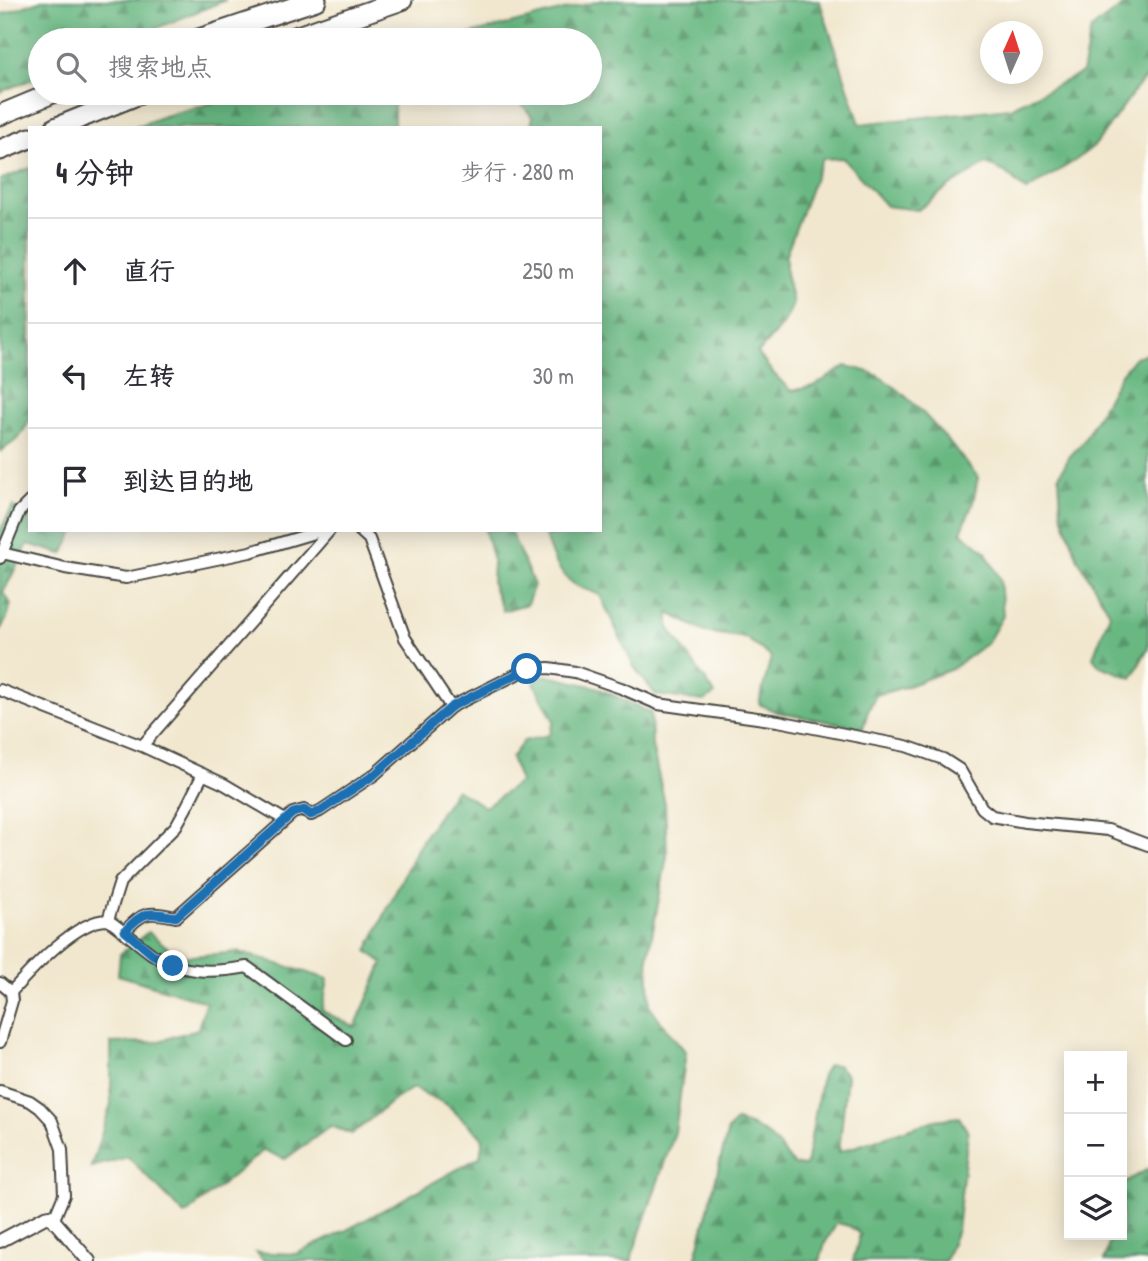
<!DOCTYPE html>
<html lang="zh">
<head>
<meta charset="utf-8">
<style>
  :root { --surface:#fff; --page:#f2f2f3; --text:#2b2b33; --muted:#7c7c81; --line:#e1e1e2 }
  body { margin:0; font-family:"Patrick Hand","LXGW WenKai TC",sans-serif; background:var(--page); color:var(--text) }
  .controls { position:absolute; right:21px; bottom:21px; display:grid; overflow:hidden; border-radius:0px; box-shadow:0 4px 18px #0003 }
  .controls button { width:63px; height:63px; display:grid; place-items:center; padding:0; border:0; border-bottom:2px solid var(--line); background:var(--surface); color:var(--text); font:35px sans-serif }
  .compass { position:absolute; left:980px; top:21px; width:63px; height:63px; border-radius:50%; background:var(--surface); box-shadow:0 4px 18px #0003; rotate:3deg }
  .stop { position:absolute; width:21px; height:21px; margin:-16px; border:5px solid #1f6fb2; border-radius:50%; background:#fff }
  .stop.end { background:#1f6fb2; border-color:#fff; box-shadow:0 2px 7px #0008 }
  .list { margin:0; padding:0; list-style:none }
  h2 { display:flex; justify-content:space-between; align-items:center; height:91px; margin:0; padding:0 28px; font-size:30px }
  h2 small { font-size:23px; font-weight:400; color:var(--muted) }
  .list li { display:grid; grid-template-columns:46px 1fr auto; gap:21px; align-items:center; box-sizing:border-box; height:105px; padding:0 28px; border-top:2px solid var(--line) }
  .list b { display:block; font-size:26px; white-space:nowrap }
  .list em { font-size:23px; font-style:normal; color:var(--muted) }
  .icon { flex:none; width:38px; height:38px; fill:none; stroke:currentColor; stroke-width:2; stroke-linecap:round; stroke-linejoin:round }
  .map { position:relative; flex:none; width:1148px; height:1261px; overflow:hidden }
  .search { position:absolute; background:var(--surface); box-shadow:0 4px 18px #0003; left:28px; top:28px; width:574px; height:77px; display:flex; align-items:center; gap:18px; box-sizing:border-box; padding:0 24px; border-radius:38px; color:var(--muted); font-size:26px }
  .panel { position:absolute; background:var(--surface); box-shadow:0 4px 18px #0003; left:28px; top:126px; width:574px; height:406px; border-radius:0px }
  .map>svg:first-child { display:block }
  .forest { fill:url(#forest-firs); stroke:#4a7256; stroke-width:2 }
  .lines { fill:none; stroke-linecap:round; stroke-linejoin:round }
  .minor-casing { stroke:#494743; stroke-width:14 }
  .tertiary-casing { stroke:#494743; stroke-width:16 }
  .motorway-casing { stroke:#494743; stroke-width:23 }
  .minor { stroke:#fff; stroke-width:10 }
  .tertiary { stroke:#fff; stroke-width:12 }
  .motorway { stroke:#fff; stroke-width:19 }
  .route { stroke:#1f6fb2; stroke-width:9 }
</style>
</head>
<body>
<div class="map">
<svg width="1148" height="1261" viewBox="0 0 1148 1261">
  <defs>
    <pattern id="forest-firs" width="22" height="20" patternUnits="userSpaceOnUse" patternTransform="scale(1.75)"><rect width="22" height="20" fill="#69b882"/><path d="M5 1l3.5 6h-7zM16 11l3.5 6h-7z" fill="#57966b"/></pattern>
  </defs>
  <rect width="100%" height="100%" fill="#fdfcf7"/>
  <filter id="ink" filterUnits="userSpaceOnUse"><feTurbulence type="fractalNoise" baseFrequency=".0143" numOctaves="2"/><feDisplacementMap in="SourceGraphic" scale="14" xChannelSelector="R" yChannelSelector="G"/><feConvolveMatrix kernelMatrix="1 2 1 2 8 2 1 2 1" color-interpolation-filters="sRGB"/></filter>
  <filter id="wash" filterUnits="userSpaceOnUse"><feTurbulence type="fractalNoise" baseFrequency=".00686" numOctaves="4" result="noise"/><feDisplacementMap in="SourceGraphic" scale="28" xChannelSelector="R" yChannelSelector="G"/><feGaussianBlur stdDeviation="1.57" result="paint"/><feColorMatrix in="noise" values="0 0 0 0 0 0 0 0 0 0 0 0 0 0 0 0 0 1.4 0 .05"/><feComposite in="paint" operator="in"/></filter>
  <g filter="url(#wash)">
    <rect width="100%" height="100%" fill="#f1e7ce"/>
    <!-- forest -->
    <path class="forest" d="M 42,0 L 226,0 L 127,40 L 40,40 L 40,76 L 0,92 L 0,15 Z
      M 603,0 L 818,0 L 820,2 L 860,124 L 1010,108 L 1082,73 L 1091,29 L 1131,0 L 1148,0 L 1148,75 L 1138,86 L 1096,144 L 1076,160 L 1026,191 L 1005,172 L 986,164 L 948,187 L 918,210 L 886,206 L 843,158 L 822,159 L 786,254 L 786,273 L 793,304 L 784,323 L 758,353 L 772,372 L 791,391 L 814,386 L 846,366 C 856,369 869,370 878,376 C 914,396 951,445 978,477 L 973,503 L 961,532 L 985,551 L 1000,579 L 1003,616 L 987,643 L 952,669 L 905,687 L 876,695 L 868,711 L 863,728 L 776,712 L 759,704 L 771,657 L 746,638 L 705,632 L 669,613 L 669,628 L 715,694 L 704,701 L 656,695 L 634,667 L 600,595 C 592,591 581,589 574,584 C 556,572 549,549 543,530 L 600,530 L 600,128 L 530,128 L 533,118 L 513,93 L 590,93 L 590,40 L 447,40 Z
      M 249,93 L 394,93 L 394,128 L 133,128 L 164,116 Z
      M 30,168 L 30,420 L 19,438 L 1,451 L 0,180 Z
      M 1148,353 L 1148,648 L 1132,678 L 1100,666 L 1093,657 L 1110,613 L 1078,559 L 1061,512 L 1059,476 L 1070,456 L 1083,442 L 1121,374 L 1135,357 Z
      M 13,506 L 30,516 L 30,530 L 75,530 L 63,554 L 28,544 L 3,593 L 11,604 L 6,620 L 0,630 L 0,531 Z
      M 485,530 L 510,530 L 534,585 L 527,604 L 503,611 L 492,584 L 493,561 Z
      M 544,675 L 596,687 L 651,713 L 652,746 L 665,804 L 667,856 L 648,957 L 650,1006 L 667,1030 L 686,1052 L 675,1132 L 632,1256 L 632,1261 L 264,1261 L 256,1252 L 296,1254 L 345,1231 L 480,1157 L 483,1138 L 446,1104 L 413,1088 L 395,1099 L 352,1134 L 331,1126 L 285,1159 L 264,1150 L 185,1215 L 128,1157 L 91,1167 L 111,1104 L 111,1043 L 156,1042 L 198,1029 L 206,1002 L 118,975 L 120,954 L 148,932 L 180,957 L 239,952 L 328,979 L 322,1011 L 355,1027 L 383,963 L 367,951 L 417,848 L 456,789 L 485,807 L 520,782 L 511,758 L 524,741 L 549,735 L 554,721 L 534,683 Z
      M 828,1065 L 837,1065 L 847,1075 L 839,1152 L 935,1120 L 959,1117 L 968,1132 L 957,1230 L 945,1261 L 853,1261 L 860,1234 L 849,1226 L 837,1223 L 825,1243 L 820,1261 L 695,1261 L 728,1130 L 736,1121 C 767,1128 775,1142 794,1165 L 806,1166 L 822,1075 Z
      M 1148,1169 L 1148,1261 L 1104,1261 L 1111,1235 L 1122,1235 L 1122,1191 L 1124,1183 Z"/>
  </g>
  <g filter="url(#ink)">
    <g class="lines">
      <defs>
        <path id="minor" d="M 359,530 L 369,539 L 405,638 L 451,707
          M 2,553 L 65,568 L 126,578 L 250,552 L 324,530
          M 0,558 L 19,512 L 30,501
          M 0,690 L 142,746 L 224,784 L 285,820
          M 142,746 L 330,530
          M 108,920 L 120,882 L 176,826 L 186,808 L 203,774
          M 125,931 C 144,910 149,912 176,917 L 293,813 L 304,810 L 311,815 L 320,811 L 374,775 L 451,707 L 527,669 L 549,668 L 575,672 L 621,688 L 658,704 L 778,721 L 906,746 L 943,759 L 960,770 L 982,808 L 992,816 L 1025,822 L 1108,830 L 1148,845
          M 0,983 L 11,992 L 12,1001 L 0,1042
          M 11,992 C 31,970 77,919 108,920 C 124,931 137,943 152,954 C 181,974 213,973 247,967 L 346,1040
          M 0,1091 L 30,1101 L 40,1108 L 52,1121 L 62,1149 L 64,1195 L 54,1219"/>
        <path id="tertiary" d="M 0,1241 L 45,1217 L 50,1216 L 89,1261"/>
        <path id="motorway" d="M 196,40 L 316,0
          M 286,40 L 402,0
          M 0,115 L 53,93
          M 55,128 L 142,93
          M 0,150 L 30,138"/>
      </defs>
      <!-- minor casing -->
      <use href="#minor" class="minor-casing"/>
      <!-- tertiary casing -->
      <use href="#tertiary" class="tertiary-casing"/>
      <!-- motorway casing -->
      <use href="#motorway" class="motorway-casing"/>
      <!-- minor -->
      <use href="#minor" class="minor"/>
      <!-- tertiary -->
      <use href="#tertiary" class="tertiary"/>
      <!-- motorway -->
      <use href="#motorway" class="motorway"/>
    </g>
  </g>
  <g class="lines" filter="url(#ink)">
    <!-- route -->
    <path class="route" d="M 173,966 L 152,954 L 125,931 C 144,910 149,912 176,917 L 293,813 L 304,810 L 311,815 L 320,811 L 374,775 L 451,707 L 527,669"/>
  </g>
</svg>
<div class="controls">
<button>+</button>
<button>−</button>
<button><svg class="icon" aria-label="layers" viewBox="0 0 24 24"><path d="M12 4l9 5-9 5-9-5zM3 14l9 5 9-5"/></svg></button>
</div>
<svg class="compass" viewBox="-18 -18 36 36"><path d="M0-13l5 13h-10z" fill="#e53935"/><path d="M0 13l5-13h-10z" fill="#7c7c81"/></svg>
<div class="stop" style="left:527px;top:669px"></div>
<div class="stop end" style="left:173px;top:966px"></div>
<div class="search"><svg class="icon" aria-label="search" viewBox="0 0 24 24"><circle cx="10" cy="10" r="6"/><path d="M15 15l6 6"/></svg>搜索地点</div>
<section class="panel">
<h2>4 分钟<small>步行 · 280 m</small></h2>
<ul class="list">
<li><svg class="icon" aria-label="ahead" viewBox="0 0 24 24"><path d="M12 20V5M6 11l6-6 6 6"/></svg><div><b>直行</b></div><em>250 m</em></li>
<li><svg class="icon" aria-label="left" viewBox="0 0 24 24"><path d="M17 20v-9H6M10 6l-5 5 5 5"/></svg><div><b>左转</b></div><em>30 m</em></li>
<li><svg class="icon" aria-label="arrive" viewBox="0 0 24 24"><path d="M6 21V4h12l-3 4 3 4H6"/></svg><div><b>到达目的地</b></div></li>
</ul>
</section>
</div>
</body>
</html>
